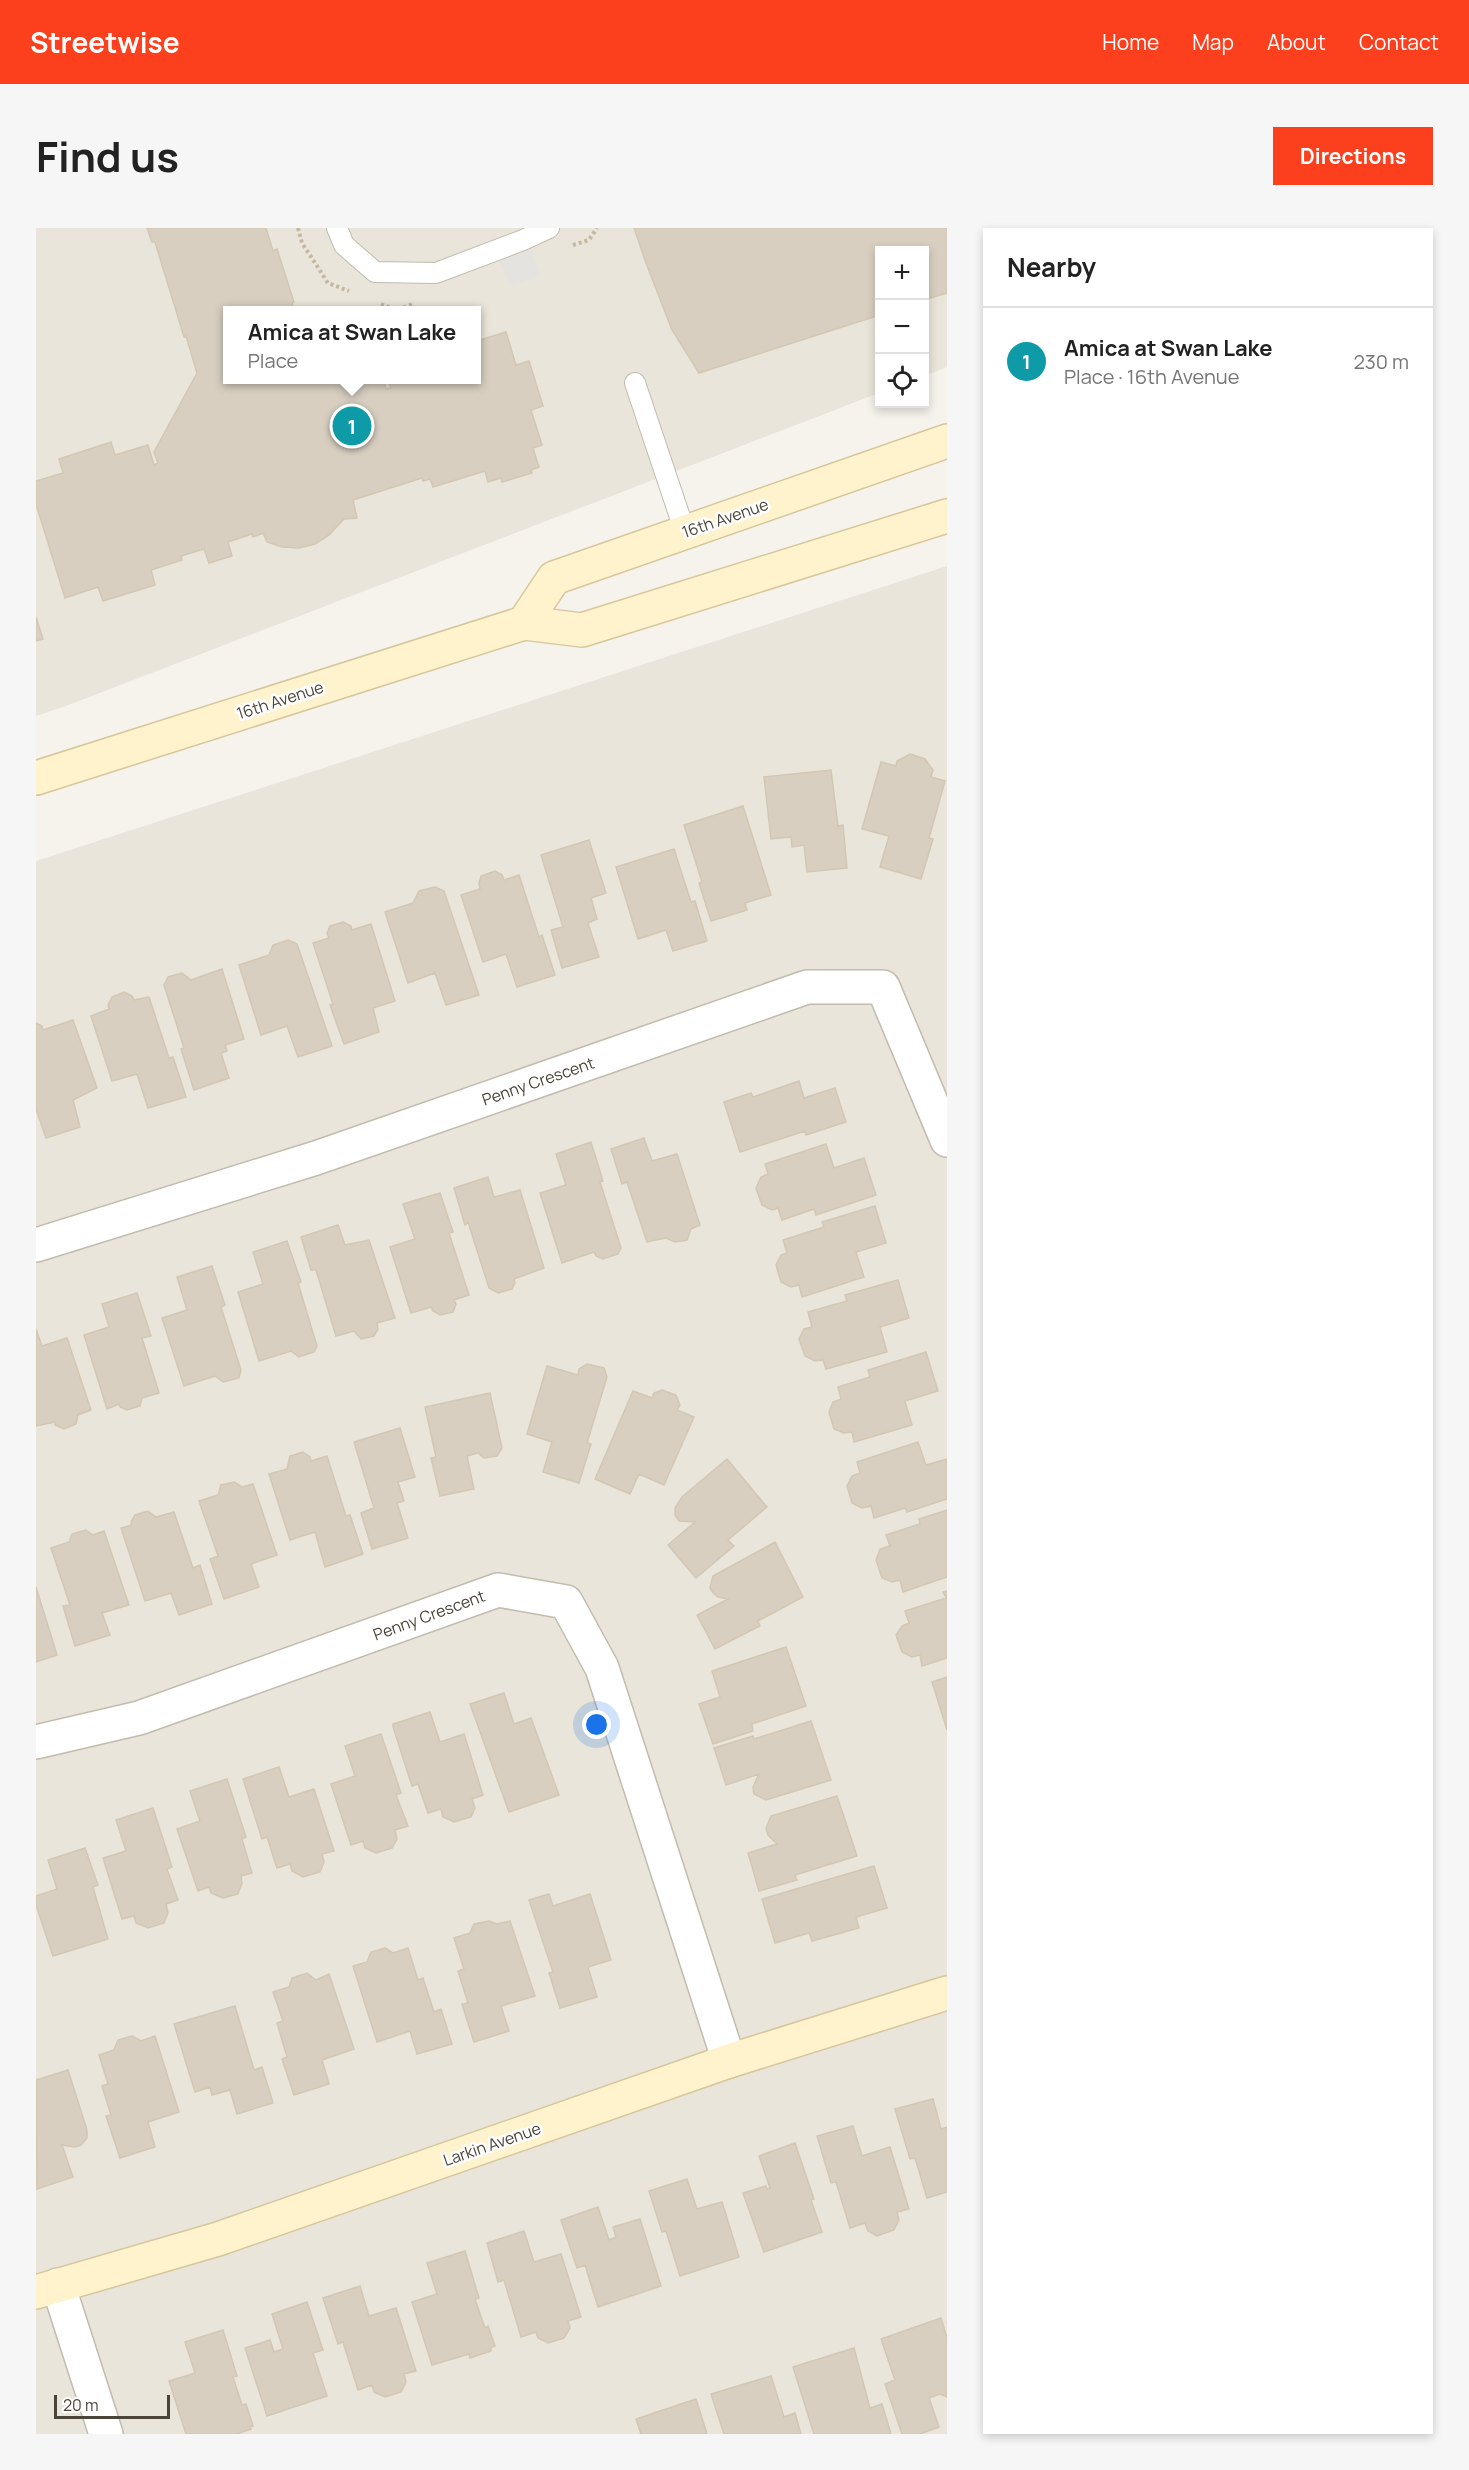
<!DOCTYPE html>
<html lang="en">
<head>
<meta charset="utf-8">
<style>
  :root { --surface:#fff; --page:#f6f6f6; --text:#222; --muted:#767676; --line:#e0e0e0; --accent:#fc3f1d }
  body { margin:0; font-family:Manrope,sans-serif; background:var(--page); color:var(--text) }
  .controls { position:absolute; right:18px; top:18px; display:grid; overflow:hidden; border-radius:0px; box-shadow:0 3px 9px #0003 }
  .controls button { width:54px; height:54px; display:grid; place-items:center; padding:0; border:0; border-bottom:2px solid var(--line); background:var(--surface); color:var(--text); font:30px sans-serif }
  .scale { position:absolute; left:18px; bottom:15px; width:116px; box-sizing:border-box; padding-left:6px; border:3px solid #4b4439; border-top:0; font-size:16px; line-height:21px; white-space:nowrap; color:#4b4439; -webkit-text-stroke:4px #fff; paint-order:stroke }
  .you { position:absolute; left:561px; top:1497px; width:21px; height:21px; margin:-15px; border:4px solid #fff; border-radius:50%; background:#1a73e8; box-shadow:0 0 0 9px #1a73e833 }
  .badge { display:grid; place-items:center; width:39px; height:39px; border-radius:50%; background:var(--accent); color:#fff; font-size:20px; font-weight:700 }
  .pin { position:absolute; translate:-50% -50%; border:3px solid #fff; box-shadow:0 2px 6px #0006 }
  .popup { position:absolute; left:187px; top:78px; width:258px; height:78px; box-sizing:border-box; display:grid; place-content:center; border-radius:0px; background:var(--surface); filter:drop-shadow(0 2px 4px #0005); font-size:20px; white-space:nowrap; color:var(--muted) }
  .popup b { font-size:22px; color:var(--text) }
  .popup::after { content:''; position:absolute; left:50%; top:100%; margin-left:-12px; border:12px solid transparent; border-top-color:var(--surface) }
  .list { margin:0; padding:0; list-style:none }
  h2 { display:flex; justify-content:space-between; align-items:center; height:78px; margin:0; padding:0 24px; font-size:26px }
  h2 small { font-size:20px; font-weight:400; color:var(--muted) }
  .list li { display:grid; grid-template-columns:39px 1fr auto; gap:18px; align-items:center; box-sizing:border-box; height:108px; padding:0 24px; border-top:2px solid var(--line) }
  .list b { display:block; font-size:22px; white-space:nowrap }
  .list p { margin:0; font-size:20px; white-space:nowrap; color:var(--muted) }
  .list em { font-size:20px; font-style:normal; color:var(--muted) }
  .icon { flex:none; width:33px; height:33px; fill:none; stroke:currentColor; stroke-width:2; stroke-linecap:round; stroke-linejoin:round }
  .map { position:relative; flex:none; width:911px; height:2206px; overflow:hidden; border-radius:0px }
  header { display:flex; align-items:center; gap:36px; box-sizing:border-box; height:84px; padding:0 30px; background:var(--accent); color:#fff }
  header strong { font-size:28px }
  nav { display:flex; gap:33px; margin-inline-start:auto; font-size:21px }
  .intro { display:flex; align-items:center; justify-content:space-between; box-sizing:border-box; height:144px; padding:0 36px }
  h1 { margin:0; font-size:42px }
  .button { padding:15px 27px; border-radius:0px; background:var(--accent); color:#fff; font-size:21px; font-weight:700 }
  main { display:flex; gap:36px; padding:0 36px }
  aside { flex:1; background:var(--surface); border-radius:0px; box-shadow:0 3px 9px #0003 }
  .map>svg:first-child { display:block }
  .residential { fill:#eae5da; fill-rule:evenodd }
  .parking { fill:#e5e3e0 }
  .building { fill:#d8cfc1; stroke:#d3c7b4; stroke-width:1.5 }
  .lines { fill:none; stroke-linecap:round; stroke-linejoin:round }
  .lane-casing { stroke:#c2bbae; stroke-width:22 }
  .street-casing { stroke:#c2bbae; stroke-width:36 }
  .secondary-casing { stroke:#d6c79b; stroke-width:36 }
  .path { stroke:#c4b79f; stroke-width:4; stroke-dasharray:3 3; stroke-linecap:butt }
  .lane { stroke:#fff; stroke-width:20 }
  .street { stroke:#fff; stroke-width:33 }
  .secondary { stroke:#fff3cd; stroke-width:33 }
  .labels { text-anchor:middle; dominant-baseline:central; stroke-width:5; stroke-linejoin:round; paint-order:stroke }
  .street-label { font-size:16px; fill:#4b4439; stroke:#fff }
</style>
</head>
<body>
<header>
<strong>Streetwise</strong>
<nav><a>Home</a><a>Map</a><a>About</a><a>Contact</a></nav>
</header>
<div class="intro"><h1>Find us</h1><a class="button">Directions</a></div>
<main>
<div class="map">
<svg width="911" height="2206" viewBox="0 0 911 2206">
  <rect width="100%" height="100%" fill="#f6f3ec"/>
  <!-- residential -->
  <path class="residential" d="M 0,0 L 911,0 L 911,139 L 889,148 L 888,22 L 844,22 L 843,165 L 30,478 L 0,488 ZM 192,82 L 440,82 L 440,152 L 192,152 Z
    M 911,338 L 911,2206 L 0,2206 L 0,633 Z"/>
  <!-- parking -->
  <path class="parking" d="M 494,16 L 505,48 L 474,59 L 462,28 Z"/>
  <!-- building -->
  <path class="building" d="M 111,0 L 230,0 L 237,23 L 241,21 L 258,74 L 256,75 L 258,82 L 192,82 L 192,152 L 348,152 L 350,161 L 355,160 L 352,152 L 440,152 L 440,113 L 470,104 L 480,137 L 493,133 L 507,178 L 495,182 L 506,217 L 497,220 L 503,239 L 495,242 L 496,245 L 466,254 L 465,250 L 452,254 L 449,243 L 397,259 L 394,251 L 387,253 L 386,250 L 317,272 L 321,290 L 308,291 L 293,307 L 279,316 L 263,320 L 246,319 L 231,314 L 227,305 L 217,309 L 216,306 L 192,314 L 196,328 L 173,335 L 168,321 L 145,328 L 146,332 L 115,342 L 119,357 L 67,373 L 62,359 L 29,370 L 0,276 L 0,253 L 27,245 L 23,231 L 75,214 L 79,227 L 112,217 L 118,237 L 122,235 L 118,224 L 161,145 L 150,108 L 148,109 L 119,14 L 116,14 Z
    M 598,0 L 911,0 L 911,65 L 888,72 L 888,22 L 844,22 L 844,87 L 663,145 L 636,102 L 610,35 Z
    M 0,389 L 7,411 L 0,413 Z
    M 874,526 L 889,531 L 897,542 L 895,549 L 909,553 L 893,610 L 897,611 L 885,651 L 844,639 L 853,608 L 826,601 L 845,534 L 860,538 L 861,533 Z
    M 795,542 L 802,598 L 807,597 L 811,640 L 771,644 L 768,617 L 756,619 L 755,609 L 735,611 L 728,549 Z
    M 707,578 L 735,667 L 709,675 L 711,682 L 675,693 L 663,655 L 666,654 L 648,597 Z
    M 553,612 L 570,665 L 555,670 L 561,691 L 552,695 L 563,729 L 526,740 L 515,702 L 527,699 L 505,627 Z
    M 638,621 L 655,674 L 659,673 L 671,713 L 637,723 L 630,702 L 602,711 L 580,639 Z
    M 459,643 L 466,647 L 468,652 L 483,647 L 503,709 L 506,707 L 519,747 L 481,759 L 470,726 L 447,734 L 425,667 L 444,661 L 443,655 L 445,648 Z
    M 399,659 L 408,663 L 443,767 L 410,777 L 399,745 L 372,755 L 349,684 L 377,675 L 383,663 Z
    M 307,694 L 315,698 L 316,702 L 335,696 L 359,773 L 337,780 L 343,804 L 308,816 L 294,777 L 297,776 L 277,715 L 293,710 L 291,705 L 294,698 Z
    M 252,712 L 261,716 L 296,818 L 262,829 L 251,798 L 225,807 L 203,737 L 233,727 L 237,717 Z
    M 186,741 L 208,811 L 189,817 L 191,823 L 185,825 L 193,850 L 158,862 L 145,821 L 148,820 L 128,757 L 132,749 L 146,745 L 155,752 Z
    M 88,764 L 96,768 L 98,772 L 113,769 L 133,830 L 137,829 L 150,869 L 112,880 L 101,846 L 76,853 L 55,788 L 73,781 L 72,777 L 76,769 Z
    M 37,792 L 61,860 L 37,872 L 44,899 L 10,910 L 0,881 L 0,795 L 6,798 L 7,802 Z
    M 763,853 L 768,870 L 799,860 L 810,894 L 770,907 L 769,903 L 704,924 L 688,874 L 715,865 L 717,869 Z
    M 608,910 L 616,933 L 641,926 L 664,997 L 655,1001 L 651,1012 L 639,1014 L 630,1010 L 611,1014 L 591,954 L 586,956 L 575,921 Z
    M 555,914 L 567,953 L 564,954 L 585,1020 L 582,1026 L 567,1031 L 560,1028 L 558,1024 L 526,1035 L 504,965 L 530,957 L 520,926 Z
    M 790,916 L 798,940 L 828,930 L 840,967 L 780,987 L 778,981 L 746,992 L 742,980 L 736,982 L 726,977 L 720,960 L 725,949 L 732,946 L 729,936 Z
    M 452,949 L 458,969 L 484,962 L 508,1040 L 478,1051 L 479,1055 L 476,1061 L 462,1065 L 453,1060 L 432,994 L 429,997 L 418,960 Z
    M 404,965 L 417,1004 L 413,1005 L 433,1067 L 418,1072 L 420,1076 L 417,1084 L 404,1087 L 397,1083 L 395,1079 L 375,1085 L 354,1019 L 379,1011 L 367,976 Z
    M 839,978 L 850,1015 L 820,1024 L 828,1049 L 766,1069 L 763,1057 L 755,1059 L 745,1054 L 740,1037 L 745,1027 L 751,1025 L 747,1012 L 788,999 L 786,994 Z
    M 302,997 L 309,1017 L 333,1012 L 359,1090 L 341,1095 L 342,1101 L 338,1108 L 325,1111 L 318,1103 L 300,1108 L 280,1042 L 275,1042 L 265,1009 Z
    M 251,1013 L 265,1054 L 262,1055 L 281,1118 L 278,1124 L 263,1129 L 255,1123 L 223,1133 L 202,1064 L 227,1056 L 217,1024 Z
    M 176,1038 L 189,1077 L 185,1079 L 205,1142 L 203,1150 L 187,1154 L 179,1148 L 148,1158 L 126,1090 L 151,1082 L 141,1049 Z
    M 862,1052 L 873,1090 L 844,1099 L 851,1124 L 790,1141 L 787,1132 L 779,1133 L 769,1128 L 763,1111 L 768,1101 L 776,1099 L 772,1084 L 811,1073 L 809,1067 Z
    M 101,1065 L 115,1108 L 106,1110 L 123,1165 L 106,1170 L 104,1178 L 91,1182 L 84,1179 L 83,1176 L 71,1181 L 48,1107 L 73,1099 L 66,1076 Z
    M 0,1101 L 6,1118 L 31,1110 L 55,1182 L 42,1187 L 40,1196 L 28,1201 L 19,1197 L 19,1194 L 0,1198 Z
    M 890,1124 L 902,1163 L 869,1173 L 876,1197 L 818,1214 L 816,1204 L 808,1205 L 798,1201 L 793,1184 L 797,1174 L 805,1171 L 802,1159 L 834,1149 L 832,1142 Z
    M 551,1136 L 568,1140 L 571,1149 L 551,1215 L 555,1216 L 543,1255 L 507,1244 L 516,1214 L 491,1206 L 511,1138 L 542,1147 L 543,1141 Z
    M 626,1162 L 640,1167 L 644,1177 L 641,1182 L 658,1189 L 628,1257 L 603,1246 L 594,1266 L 559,1251 L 597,1163 L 616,1170 L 618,1165 Z
    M 454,1165 L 466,1220 L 461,1228 L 448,1230 L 442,1225 L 431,1228 L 438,1261 L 404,1268 L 395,1230 L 400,1229 L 389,1179 Z
    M 364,1200 L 379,1249 L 362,1254 L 368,1273 L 361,1275 L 372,1310 L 336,1321 L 325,1285 L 338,1280 L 318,1214 Z
    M 882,1214 L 890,1237 L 911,1231 L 911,1271 L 871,1284 L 869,1280 L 838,1290 L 835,1278 L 826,1280 L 816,1275 L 811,1258 L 816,1248 L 824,1245 L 821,1234 Z
    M 267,1224 L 274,1229 L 275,1233 L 291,1228 L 310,1288 L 314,1287 L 327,1326 L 289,1339 L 279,1304 L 254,1312 L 233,1246 L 251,1241 L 254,1228 Z
    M 691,1231 L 731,1279 L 692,1312 L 698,1318 L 660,1350 L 632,1317 L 659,1294 L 643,1293 L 639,1287 L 639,1280 L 646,1269 Z
    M 198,1254 L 206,1259 L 217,1256 L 241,1327 L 215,1336 L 223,1359 L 188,1371 L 174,1331 L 182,1328 L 163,1273 L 182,1267 L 185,1257 Z
    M 911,1282 L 911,1349 L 867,1364 L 864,1352 L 856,1354 L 846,1350 L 840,1332 L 844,1321 L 854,1318 L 850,1307 L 884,1296 L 883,1291 Z
    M 112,1283 L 120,1289 L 138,1284 L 157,1340 L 164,1337 L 176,1376 L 143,1387 L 135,1365 L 109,1373 L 85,1300 L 96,1297 L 95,1294 L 99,1287 Z
    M 50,1302 L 57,1307 L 68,1303 L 93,1377 L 66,1385 L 74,1407 L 39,1418 L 27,1378 L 34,1377 L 15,1320 L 33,1314 L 36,1306 Z
    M 739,1314 L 767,1369 L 722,1393 L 724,1398 L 679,1421 L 661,1387 L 692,1371 L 682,1369 L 677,1365 L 674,1360 L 677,1348 Z
    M 0,1359 L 21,1427 L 0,1434 Z
    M 911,1363 L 911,1430 L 886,1438 L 884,1427 L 876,1429 L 866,1424 L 860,1407 L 866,1398 L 873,1395 L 869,1383 L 910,1370 L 907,1364 Z
    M 750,1419 L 770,1478 L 716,1496 L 717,1503 L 677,1516 L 663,1476 L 684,1469 L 676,1443 Z
    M 911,1449 L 911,1502 L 896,1454 Z
    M 468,1465 L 478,1496 L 495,1490 L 523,1567 L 473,1584 L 434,1476 Z
    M 394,1484 L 404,1514 L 428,1506 L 447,1567 L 436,1571 L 439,1580 L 435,1589 L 418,1594 L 407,1589 L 405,1581 L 392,1585 L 382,1556 L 376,1558 L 357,1499 L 357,1496 Z
    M 775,1493 L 795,1552 L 730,1572 L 718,1566 L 717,1559 L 723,1546 L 690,1557 L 678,1520 L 717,1508 L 718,1511 Z
    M 345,1506 L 365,1565 L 360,1567 L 372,1598 L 359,1602 L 361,1611 L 356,1620 L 340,1625 L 329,1620 L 327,1613 L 315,1617 L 295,1556 L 319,1548 L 309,1518 Z
    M 243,1539 L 253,1569 L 278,1561 L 298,1623 L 286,1626 L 288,1634 L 284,1644 L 267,1649 L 256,1643 L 254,1636 L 241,1640 L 231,1609 L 226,1611 L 207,1551 Z
    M 191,1551 L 210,1609 L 206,1611 L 216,1645 L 205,1648 L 206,1655 L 202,1666 L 187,1670 L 175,1665 L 173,1659 L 162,1663 L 141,1601 L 164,1593 L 154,1563 Z
    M 801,1568 L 821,1628 L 759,1647 L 761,1652 L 723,1663 L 712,1625 L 741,1616 L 732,1607 L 730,1600 L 735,1588 Z
    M 117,1580 L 136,1639 L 131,1641 L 142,1672 L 130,1676 L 132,1685 L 128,1695 L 112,1700 L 100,1695 L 98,1688 L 86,1691 L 67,1630 L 90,1623 L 80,1592 Z
    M 49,1620 L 62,1657 L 57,1659 L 72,1711 L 17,1728 L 0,1677 L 0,1668 L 21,1661 L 12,1632 Z
    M 838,1638 L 851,1680 L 820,1689 L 823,1700 L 776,1713 L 773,1705 L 739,1715 L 726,1671 Z
    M 513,1666 L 517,1678 L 554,1666 L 575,1732 L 552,1739 L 561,1769 L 524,1780 L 513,1745 L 517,1744 L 493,1672 Z
    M 453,1693 L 461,1696 L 474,1693 L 499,1768 L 465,1778 L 473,1803 L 438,1814 L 426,1776 L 432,1775 L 422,1743 L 428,1741 L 418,1710 L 434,1705 L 438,1696 Z
    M 349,1720 L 357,1725 L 372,1720 L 382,1752 L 387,1750 L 398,1784 L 405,1781 L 416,1816 L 381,1826 L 374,1803 L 341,1814 L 317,1738 L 331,1734 L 335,1724 Z
    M 271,1745 L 280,1752 L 293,1746 L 318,1821 L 286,1832 L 293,1856 L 258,1867 L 246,1831 L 251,1829 L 241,1795 L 247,1793 L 237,1764 L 253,1759 L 256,1750 Z
    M 199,1778 L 218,1842 L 226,1839 L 237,1875 L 201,1886 L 194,1862 L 176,1867 L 174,1859 L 159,1864 L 138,1796 Z
    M 96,1808 L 105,1813 L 119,1808 L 143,1884 L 112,1894 L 119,1919 L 84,1930 L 70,1888 L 75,1887 L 66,1858 L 72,1856 L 63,1827 L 78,1822 L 82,1812 Z
    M 32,1842 L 51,1902 L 51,1910 L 45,1917 L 39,1919 L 26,1917 L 37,1949 L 1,1961 L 0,1852 Z
    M 897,1871 L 905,1901 L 911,1899 L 911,1964 L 891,1970 L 879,1930 L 874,1931 L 859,1881 Z
    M 817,1898 L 826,1928 L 854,1919 L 873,1981 L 861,1984 L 863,1992 L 858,2002 L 841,2008 L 832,2003 L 829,1995 L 814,2000 L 800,1954 L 795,1955 L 781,1908 Z
    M 759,1915 L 778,1971 L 775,1972 L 786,2004 L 728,2024 L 707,1965 L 730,1958 L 731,1961 L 734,1960 L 723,1928 Z
    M 651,1951 L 661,1981 L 686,1974 L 703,2029 L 644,2048 L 630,2003 L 626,2004 L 613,1963 Z
    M 562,1979 L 573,2012 L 580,2009 L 577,1999 L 604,1991 L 625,2058 L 562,2079 L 549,2037 L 541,2040 L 525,1992 Z
    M 488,2003 L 498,2034 L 525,2026 L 545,2089 L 532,2093 L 534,2100 L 528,2110 L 512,2115 L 502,2110 L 500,2104 L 485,2109 L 468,2052 L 462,2054 L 451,2015 Z
    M 429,2023 L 443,2070 L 439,2071 L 449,2100 L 452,2098 L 459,2118 L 455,2119 L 455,2123 L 434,2130 L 433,2126 L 396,2137 L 376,2074 L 401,2066 L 391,2035 Z
    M 324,2058 L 333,2088 L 360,2080 L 380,2143 L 368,2146 L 370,2154 L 365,2164 L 349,2169 L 338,2164 L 336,2157 L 322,2162 L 307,2114 L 302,2116 L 287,2070 Z
    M 271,2074 L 287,2122 L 277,2125 L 291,2168 L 231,2188 L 209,2120 L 234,2112 L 238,2124 L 247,2121 L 236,2086 Z
    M 905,2090 L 911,2110 L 911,2169 L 904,2166 L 893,2170 L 903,2199 L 884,2206 L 866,2206 L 849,2156 L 859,2152 L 845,2111 Z
    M 187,2102 L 201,2148 L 197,2149 L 206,2177 L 210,2176 L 217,2198 L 214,2199 L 215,2201 L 201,2206 L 150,2206 L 133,2153 L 159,2145 L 149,2114 Z
    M 818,2120 L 834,2180 L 846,2176 L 855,2206 L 778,2206 L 757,2139 Z
    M 735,2148 L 748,2189 L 759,2185 L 765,2206 L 688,2206 L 675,2166 Z
    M 660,2171 L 671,2206 L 605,2206 L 600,2191 Z"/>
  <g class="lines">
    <defs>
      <path id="lane" d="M 301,0 L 308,17 L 339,44 L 400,45 L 487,12 L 513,0
        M 599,155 L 649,304"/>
      <path id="street" d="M 0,1017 L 280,930 L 771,759 L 847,759 L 911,912
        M 0,1514 L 103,1490 L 462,1362 L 530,1374 L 566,1440 L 693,1833
        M 22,2057 L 70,2206"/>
      <path id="secondary" d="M 488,395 L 518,350 L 911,213
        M 0,550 L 488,395 L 546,402 L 911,288
        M 0,2064 L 182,2011 L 693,1833 L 911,1765"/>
    </defs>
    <!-- lane casing -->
    <use href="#lane" class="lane-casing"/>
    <!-- street casing -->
    <use href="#street" class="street-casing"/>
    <!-- secondary casing -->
    <use href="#secondary" class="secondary-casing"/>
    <!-- path -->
    <path class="path" d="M 262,0 L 266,15 L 292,55 L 313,63
      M 537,17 L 553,12 L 561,0
      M 345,76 L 361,82 L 377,76"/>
    <!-- lane -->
    <use href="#lane" class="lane"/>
    <!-- street -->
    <use href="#street" class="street"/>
    <!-- secondary -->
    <use href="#secondary" class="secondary"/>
  </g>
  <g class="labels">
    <!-- street labels -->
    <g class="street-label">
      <text transform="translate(689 290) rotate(-19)">16th Avenue</text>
      <text transform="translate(244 472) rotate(-18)">16th Avenue</text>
      <text transform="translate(502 853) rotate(-19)">Penny Crescent</text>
      <text transform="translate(393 1387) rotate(-20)">Penny Crescent</text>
      <text transform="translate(456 1916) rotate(-19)">Larkin Avenue</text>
    </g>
  </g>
</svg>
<div class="controls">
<button>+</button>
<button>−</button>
<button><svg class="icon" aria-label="locate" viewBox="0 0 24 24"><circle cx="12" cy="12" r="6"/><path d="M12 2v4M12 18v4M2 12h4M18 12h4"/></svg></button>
</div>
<div class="scale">20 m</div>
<div class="you"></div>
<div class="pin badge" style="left:316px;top:198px;background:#0f9aa8">1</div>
<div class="popup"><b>Amica at Swan Lake</b>Place</div>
</div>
<aside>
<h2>Nearby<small></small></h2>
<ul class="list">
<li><span class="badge" style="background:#0f9aa8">1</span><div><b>Amica at Swan Lake</b><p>Place · 16th Avenue</p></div><em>230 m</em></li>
</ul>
</aside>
</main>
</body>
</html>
